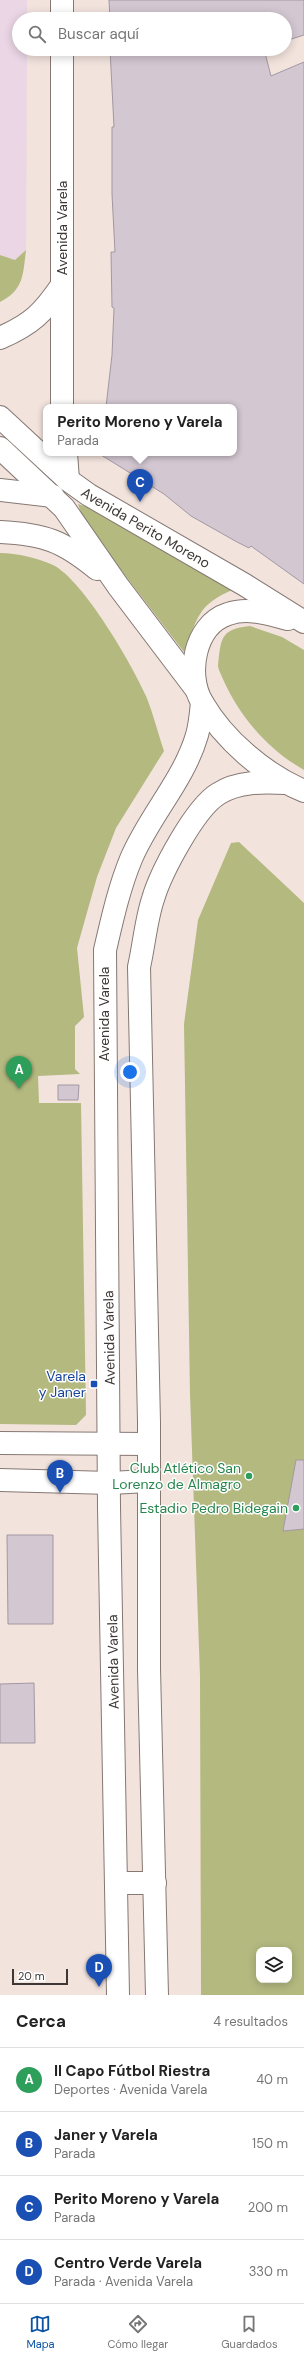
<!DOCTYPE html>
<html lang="es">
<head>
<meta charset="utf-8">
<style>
  :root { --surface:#fff; --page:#f6f6f6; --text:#222; --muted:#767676; --line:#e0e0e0; --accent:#0c54a3 }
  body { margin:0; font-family:"DM Sans",sans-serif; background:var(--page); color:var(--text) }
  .controls { position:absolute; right:12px; bottom:12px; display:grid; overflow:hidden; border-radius:8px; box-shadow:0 2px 10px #0003 }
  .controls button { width:36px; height:36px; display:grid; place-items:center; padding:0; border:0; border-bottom:1px solid var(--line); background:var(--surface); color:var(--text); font:20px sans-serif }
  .scale { position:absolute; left:12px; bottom:10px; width:56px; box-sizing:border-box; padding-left:4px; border:2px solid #3d3735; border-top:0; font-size:11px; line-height:14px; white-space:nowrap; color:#3d3735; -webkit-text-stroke:3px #fff; paint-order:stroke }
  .you { position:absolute; left:130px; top:1072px; width:14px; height:14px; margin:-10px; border:3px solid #fff; border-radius:50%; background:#1a73e8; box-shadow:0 0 0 6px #1a73e833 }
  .badge { display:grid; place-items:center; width:26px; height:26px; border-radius:50%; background:var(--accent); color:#fff; font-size:13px; font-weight:700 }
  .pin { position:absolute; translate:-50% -33px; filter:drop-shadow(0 1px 2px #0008) }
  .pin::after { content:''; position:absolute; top:21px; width:14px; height:12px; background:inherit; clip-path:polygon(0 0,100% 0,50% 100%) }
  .popup { position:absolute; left:43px; top:404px; width:194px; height:52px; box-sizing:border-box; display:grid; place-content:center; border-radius:8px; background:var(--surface); filter:drop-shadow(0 1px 3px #0005); font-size:13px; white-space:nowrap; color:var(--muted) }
  .popup b { font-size:15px; color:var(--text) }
  .popup::after { content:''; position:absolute; left:50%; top:100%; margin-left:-8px; border:8px solid transparent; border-top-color:var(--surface) }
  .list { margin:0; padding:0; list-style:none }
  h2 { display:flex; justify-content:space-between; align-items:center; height:52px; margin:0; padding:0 16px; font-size:17px }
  h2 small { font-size:13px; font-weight:400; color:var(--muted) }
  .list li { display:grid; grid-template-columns:26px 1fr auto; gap:12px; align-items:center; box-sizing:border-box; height:64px; padding:0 16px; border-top:1px solid var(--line) }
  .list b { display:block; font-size:15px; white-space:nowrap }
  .list p { margin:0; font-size:13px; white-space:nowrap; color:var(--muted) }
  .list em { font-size:13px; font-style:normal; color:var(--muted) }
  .icon { flex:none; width:22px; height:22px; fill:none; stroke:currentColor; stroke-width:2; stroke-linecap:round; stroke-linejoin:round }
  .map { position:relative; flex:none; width:304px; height:1995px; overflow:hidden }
  .search { position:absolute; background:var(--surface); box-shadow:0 2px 10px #0003; left:12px; right:12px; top:12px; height:44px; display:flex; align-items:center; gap:10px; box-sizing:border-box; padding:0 14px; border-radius:22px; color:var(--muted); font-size:15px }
  .sheet { height:308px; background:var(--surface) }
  nav { display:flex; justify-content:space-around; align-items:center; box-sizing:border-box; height:56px; border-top:1px solid var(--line); background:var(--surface); font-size:11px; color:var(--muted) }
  nav a { display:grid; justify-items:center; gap:2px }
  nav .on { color:var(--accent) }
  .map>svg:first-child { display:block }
  .industrial { fill:#ead6e5 }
  .green { fill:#b3b97f; fill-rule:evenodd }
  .building { fill:#d3c7d1; stroke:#a398a2 }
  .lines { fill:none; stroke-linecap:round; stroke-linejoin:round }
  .secondary-casing { stroke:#857873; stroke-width:24 }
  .secondary { stroke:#fff; stroke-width:22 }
  .transit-dot { fill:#1a4fb4; stroke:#fff; stroke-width:1.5 }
  .leisure-dot { fill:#2e9e5b; stroke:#fff; stroke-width:1.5 }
  .labels { text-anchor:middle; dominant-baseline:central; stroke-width:3; stroke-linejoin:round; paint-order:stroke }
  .street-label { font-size:14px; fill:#3d3735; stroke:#fff }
  .transit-label { font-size:14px; fill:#164399; stroke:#fff; text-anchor:end }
  .leisure-label { font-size:14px; fill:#27864d; stroke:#fff; text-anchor:end }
</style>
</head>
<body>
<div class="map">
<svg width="304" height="1995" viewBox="0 0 304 1995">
  <rect width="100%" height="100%" fill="#f2e3dd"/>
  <!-- industrial -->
  <path class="industrial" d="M 0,0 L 27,0 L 27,19 L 19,19 L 19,49 L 27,49 L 26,250 L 15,260 L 0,255 Z"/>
  <!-- green -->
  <path class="green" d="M 26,250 C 23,274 24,290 0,302 L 0,255 L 15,260 Z
    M 78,504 L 109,515 L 235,589 C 197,604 198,618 184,652 L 84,522 Z
    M 0,553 C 17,553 38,558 53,565 C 83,580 132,664 146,696 C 153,713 158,733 164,751 L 116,828 L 97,877 L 77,948 L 84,1017 L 75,1026 L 75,1069 L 80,1074 L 38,1076 L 39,1103 L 81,1103 L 86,1415 L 76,1425 L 0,1424 Z
    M 250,626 L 282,637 L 304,650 L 304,770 C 264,747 236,712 219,670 L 218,666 C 221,639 220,629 250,626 Z
    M 239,842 L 304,903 L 304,1995 L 201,1995 L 200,1676 L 190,1394 L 184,1024 L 198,920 L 231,843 ZM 259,1950 L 289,1950 L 289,1980 L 259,1980 Z"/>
  <!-- building -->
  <path class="building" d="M 109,0 L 304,0 L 304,35 L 285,41 L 285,19 L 110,19 Z
    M 110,49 L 264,49 L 271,76 L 304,62 L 304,584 L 251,546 L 249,548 L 237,542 L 191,516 L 164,494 L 98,453 L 234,453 L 234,407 L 106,407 L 112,355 L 114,308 L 112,307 L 111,252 L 115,252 L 112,194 L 112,127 L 114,127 Z
    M 58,1085 L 79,1085 L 78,1100 L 58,1100 Z
    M 296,1460 L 304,1460 L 304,1529 L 283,1531 Z
    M 7,1535 L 53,1535 L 53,1624 L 8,1624 Z
    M 34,1683 L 35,1743 L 0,1743 L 0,1684 Z"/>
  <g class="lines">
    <defs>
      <g id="secondary">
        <path d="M 62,0 L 62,19"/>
        <path d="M 62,49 L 62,407"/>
        <path d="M 0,338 C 32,324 43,313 62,285"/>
        <path id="s1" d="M 0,417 L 68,480 L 89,495 L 245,585 L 304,622"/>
        <path d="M 0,448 L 64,508 L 118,586 L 196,689"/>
        <path d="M 66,453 L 68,480"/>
        <path d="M 0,490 L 53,496"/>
        <path d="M 0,532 C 44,534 63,541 97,569"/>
        <path d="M 288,619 C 268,614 248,607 228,614 C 194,625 186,675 202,702 C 224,740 264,774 304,791"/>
        <path d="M 0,1443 L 149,1444"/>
        <path d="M 0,1480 L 110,1483 L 148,1481"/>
        <path d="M 116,1883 L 155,1883"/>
        <path d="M 118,1995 L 109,1507 L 105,950 C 112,920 119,888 131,859 C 149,816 184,780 197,735 C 200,725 201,713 202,702"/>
        <path d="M 157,1995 L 149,1669 L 149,1422 L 139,967 C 144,945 146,920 153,899 C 161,872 195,808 218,794 C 238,781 263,782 286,783"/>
      </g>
    </defs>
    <!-- secondary casing -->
    <use href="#secondary" class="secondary-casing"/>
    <!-- secondary -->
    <use href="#secondary" class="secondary"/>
  </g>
  <!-- markers -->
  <rect class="transit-dot" x="90" y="1380" width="8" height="8" rx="2"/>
  <g class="leisure-dot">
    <circle cx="249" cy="1476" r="4"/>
    <circle cx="296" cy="1508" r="4"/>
  </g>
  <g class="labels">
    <!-- street labels -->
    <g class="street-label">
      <text transform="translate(62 228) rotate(-90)">Avenida Varela</text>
      <text stroke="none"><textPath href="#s1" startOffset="184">Avenida Perito Moreno</textPath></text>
      <text transform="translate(104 1014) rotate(-90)">Avenida Varela</text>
      <text transform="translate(109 1338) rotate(-91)">Avenida Varela</text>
      <text transform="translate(113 1662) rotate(-91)">Avenida Varela</text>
    </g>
    <!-- transit labels -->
    <g class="transit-label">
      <text x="86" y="1376">Varela<tspan x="86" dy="16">y Janer</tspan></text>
    </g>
    <!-- leisure labels -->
    <g class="leisure-label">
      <text x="241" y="1468">Club Atlético San<tspan x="241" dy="16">Lorenzo de Almagro</tspan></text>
      <text x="288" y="1508">Estadio Pedro Bidegain</text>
    </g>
  </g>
</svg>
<div class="controls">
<button><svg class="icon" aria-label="layers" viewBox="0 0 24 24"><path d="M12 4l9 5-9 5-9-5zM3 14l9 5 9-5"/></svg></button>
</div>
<div class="scale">20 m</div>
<div class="you"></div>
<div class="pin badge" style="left:19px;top:1089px;background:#2e9e5b">A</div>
<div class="pin badge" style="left:60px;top:1493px;background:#1a4fb4">B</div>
<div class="pin badge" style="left:140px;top:502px;background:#1a4fb4">C</div>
<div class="popup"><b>Perito Moreno y Varela</b>Parada</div>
<div class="pin badge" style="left:99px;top:1987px;background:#1a4fb4">D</div>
<div class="search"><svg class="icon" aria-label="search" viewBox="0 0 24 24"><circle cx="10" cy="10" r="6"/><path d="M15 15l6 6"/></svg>Buscar aquí</div>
</div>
<section class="sheet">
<h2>Cerca<small>4 resultados</small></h2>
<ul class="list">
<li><span class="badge" style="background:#2e9e5b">A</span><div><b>Il Capo Fútbol Riestra</b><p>Deportes · Avenida Varela</p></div><em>40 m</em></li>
<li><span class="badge" style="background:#1a4fb4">B</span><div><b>Janer y Varela</b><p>Parada</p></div><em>150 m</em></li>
<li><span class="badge" style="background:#1a4fb4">C</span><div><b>Perito Moreno y Varela</b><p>Parada</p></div><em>200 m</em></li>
<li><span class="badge" style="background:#1a4fb4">D</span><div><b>Centro Verde Varela</b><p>Parada · Avenida Varela</p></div><em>330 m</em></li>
</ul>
</section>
<nav>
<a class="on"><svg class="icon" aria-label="map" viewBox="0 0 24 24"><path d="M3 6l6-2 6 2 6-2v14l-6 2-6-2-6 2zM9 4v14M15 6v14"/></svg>Mapa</a>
<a><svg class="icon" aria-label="directions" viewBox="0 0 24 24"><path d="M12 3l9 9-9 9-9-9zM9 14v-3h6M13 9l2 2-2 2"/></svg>Cómo llegar</a>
<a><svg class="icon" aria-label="saved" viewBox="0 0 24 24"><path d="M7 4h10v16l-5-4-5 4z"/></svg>Guardados</a>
</nav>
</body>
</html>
